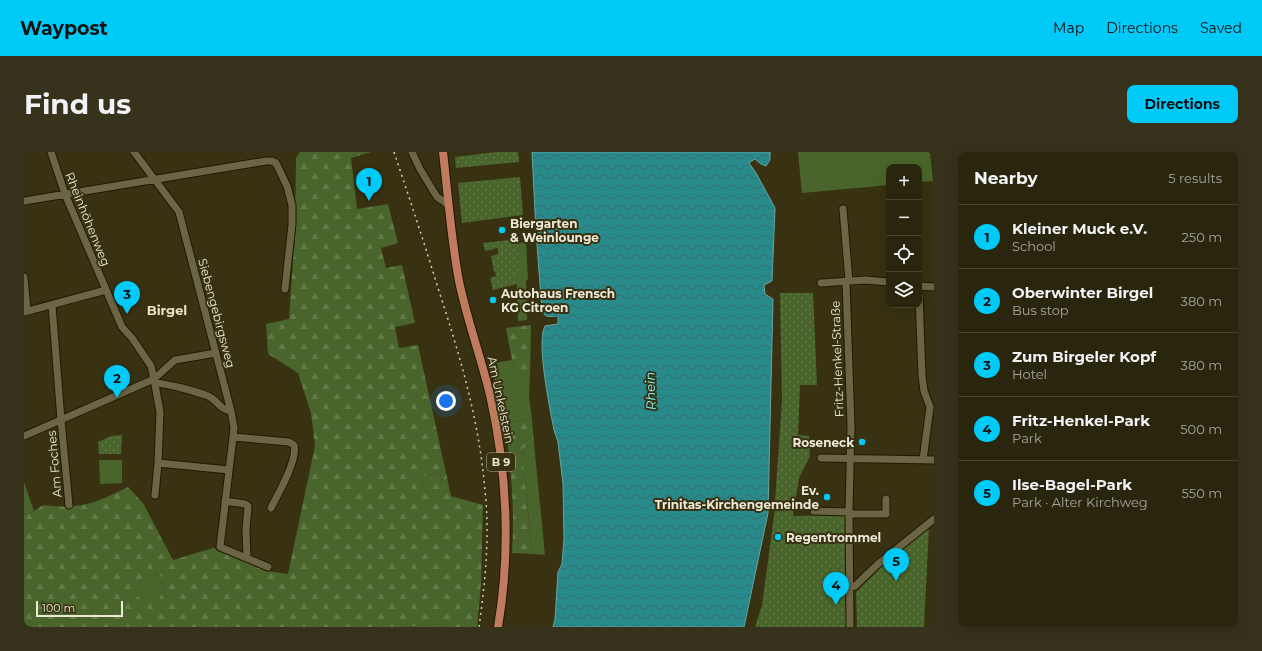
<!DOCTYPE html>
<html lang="en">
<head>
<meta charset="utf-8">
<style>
  :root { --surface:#2a260e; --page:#36321c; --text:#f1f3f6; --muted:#a5a59e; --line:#46432e; --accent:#00cbf8 }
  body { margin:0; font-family:Montserrat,sans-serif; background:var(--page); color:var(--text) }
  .controls { position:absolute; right:12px; top:12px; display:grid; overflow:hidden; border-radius:8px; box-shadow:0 4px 16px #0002 }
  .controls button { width:36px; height:36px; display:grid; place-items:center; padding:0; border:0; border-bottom:1px solid var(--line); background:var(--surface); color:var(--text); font:20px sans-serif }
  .scale { position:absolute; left:12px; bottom:10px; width:87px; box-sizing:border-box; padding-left:4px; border:2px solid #ece9d7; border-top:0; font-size:11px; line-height:14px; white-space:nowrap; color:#ece9d7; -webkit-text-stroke:3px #383212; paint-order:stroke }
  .you { position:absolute; left:422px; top:249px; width:14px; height:14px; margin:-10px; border:3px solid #fff; border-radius:50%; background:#1a73e8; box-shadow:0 0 0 6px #1a73e833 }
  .badge { display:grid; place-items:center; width:26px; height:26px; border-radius:50%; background:var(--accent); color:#111; font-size:13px; font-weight:700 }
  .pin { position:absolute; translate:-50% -33px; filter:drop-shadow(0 1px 2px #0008) }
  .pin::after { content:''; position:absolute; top:21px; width:14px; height:12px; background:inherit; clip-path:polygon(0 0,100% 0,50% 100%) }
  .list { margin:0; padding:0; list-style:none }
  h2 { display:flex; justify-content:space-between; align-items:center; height:52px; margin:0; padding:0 16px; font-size:17px }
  h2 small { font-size:13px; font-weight:400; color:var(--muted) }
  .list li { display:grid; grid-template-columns:26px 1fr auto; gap:12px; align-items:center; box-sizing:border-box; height:64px; padding:0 16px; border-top:1px solid var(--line) }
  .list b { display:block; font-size:15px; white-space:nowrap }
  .list p { margin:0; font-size:13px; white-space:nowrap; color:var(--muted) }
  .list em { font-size:13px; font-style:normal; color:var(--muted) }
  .icon { flex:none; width:22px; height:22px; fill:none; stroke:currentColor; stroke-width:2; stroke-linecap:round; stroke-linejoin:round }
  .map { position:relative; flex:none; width:910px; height:475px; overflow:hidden; border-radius:8px }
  header { display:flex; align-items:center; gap:24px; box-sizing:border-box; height:56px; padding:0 20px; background:var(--accent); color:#111 }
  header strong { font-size:19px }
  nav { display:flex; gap:22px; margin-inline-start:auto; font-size:14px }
  .intro { display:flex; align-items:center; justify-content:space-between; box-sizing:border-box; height:96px; padding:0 24px }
  h1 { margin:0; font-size:28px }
  .button { padding:10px 18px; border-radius:8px; background:var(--accent); color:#111; font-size:14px; font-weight:700 }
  main { display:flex; gap:24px; padding:0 24px }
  aside { flex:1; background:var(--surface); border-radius:8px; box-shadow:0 4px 16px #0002 }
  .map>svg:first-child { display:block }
  .grass { fill:#49652b }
  .forest { fill:url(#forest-firs); fill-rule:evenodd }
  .park { fill:url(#park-dots) }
  .water { fill:url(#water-waves); stroke:#64a6a2 }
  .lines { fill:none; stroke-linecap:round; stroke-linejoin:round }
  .minor-casing { stroke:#1f1900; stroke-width:9 }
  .major-casing { stroke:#1f1900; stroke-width:10 }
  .minor { stroke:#6b6545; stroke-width:7 }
  .major { stroke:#c07a5d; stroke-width:8 }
  .rail { stroke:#d2cfbb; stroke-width:1.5; stroke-dasharray:2 4; stroke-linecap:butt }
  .poi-dot { fill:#00cbf8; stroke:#383212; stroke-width:1.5 }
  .labels { text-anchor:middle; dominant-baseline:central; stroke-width:4; stroke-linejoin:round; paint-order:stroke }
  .shield { fill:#383212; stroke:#b6b29c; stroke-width:1 }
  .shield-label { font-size:11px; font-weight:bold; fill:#ece9d7 }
  .street-label { font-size:12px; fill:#ece9d7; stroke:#383212 }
  .poi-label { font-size:12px; font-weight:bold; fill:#ece9d7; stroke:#383212; text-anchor:start }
  .neighbourhood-label { font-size:13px; font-weight:bold; fill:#eae3bf; stroke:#383212 }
  .water-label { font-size:13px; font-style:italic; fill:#7ef9fc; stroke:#383212 }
</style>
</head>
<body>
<header>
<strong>Waypost</strong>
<nav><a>Map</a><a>Directions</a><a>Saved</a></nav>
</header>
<div class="intro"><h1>Find us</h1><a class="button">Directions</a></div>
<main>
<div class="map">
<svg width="910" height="475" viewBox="0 0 910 475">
  <defs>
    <pattern id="forest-firs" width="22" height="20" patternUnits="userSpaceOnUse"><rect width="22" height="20" fill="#49652b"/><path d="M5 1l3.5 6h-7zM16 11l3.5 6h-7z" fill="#637b49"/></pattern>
    <pattern id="park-dots" width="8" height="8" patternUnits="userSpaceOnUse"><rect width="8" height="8" fill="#49652b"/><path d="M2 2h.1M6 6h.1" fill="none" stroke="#637b49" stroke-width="1.8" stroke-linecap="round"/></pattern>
    <pattern id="water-waves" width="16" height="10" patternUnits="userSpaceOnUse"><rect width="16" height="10" fill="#298a8c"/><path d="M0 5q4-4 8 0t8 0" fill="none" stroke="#356f6e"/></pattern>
  </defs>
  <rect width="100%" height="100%" fill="#383212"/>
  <!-- grass -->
  <path class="grass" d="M 774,0 L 906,0 L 909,29 L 895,30 L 895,15 L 865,15 L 865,33 L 778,41 Z
    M 502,90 L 504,128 L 502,128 L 503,168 L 494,169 L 492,121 L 495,121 L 494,91 Z
    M 488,208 L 492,221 L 506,223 L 505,244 L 508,267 L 481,271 L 466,212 Z
    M 510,291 L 521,403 L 508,402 L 498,297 Z
    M 75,308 L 98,308 L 98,331 L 76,332 Z
    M 416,320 L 418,332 L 399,332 L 397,328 L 400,324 Z
    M 0,330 L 10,359 L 0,363 Z
    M 123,422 L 131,422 L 140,426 C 140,436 138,443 132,452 L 118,449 L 111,440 L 116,429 Z
    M 421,472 L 421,475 L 379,475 Z"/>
  <!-- forest -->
  <path class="forest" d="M 276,0 L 347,0 L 327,6 L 333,57 L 364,52 L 374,91 L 357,96 L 362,116 L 378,113 L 391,171 L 371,175 L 375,196 L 394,193 L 427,344 L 459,353 L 457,432 L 453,475 L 421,475 L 421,472 L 379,475 L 0,475 L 0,363 L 10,359 L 19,353 C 57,358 71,351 104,335 L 119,351 L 149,408 L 189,396 L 242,419 L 264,422 L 291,294 L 287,261 L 274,221 L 244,202 L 242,172 L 265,167 L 271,81 L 272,6 ZM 416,320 L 418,332 L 399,332 L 397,328 L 400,324 ZM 123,422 L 131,422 L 140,426 C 140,436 138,443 132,451 L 118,449 L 111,440 L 116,429 Z
    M 507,173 L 506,223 L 492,221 L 488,208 L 482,176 Z
    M 508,267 L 510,291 L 498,297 L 508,402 L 488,401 C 491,357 487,315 481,271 Z"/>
  <!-- park -->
  <path class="park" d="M 472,0 L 494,0 L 495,10 L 432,16 L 431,5 Z
    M 496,25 L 499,63 L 438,71 L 434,31 Z
    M 494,87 L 495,121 L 492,121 L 493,132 L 469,138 L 466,126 L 472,124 L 471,119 L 470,120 L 467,104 L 474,102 L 474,96 L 461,99 L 459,91 Z
    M 756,141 L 789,141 L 793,233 L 776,233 L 774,283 L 785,284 L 786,304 L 775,326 L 769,364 L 821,363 L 821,439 L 823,475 L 731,475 L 738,453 L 750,364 L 758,249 Z
    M 98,283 L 97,302 L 75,302 L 74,290 L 87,284 Z
    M 905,375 L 900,475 L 833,475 L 832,440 L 866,406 Z"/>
  <!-- water -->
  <path class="water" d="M 508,0 L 746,0 L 746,8 L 742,14 L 737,12 L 731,7 L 725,11 L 732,21 L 751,56 L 748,129 L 740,133 L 741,142 L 749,147 L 744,361 L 720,475 L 529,475 L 531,467 L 534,420 L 538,412 L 540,387 L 539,332 L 534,290 L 530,278 C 526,257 512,190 521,174 L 534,172 L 534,164 C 527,164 522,167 518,159 L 512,79 Z"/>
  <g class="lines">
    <defs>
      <path id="minor" d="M 27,0 L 41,42 L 98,175 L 108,186 L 127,214 L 130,227 L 136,260 L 134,311 L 131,343
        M 110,0 L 155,60 L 207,259 L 210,276 L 209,285 L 196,395 L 244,415
        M 388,0 L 396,17 L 413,45 L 425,53
        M 0,49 L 242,9 L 248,9 L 252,11 L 263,34 L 268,53 L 268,72 L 261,137
        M 819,57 L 825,129
        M 0,125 L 3,158
        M 822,130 L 827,274 L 825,360 L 826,475
        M 797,131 L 841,128 L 865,130
        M 895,134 L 910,135
        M 895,143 L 898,224 L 900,239 L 906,255 L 899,308
        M 28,153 L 37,268 L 45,353
        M 0,160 L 82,138
        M 131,231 C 145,232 171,239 184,244 C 194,248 194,257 207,259
        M 0,284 L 130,227 L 151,208 L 192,201
        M 209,285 L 265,290 L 270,293 C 274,308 254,342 247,356
        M 797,306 L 910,308
        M 134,311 L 205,318
        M 201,349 L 221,352 L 224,354 L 222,378 L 223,406
        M 790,359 L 825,360
        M 825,362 L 862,362 L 862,347
        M 825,436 L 831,434 L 854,412 L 910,367"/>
      <path id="major" d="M 419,0 C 424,43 427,87 435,129 C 443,168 457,205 466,243 C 483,318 487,399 474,475"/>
    </defs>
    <!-- minor casing -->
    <use href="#minor" class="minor-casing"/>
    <!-- major casing -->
    <use href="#major" class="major-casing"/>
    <!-- minor -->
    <use href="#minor" class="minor"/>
    <!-- major -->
    <use href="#major" class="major"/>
    <!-- rail -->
    <path class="rail" d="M 370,0 C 385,45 400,90 414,136 C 436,204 455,267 461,339 C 466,384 461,431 455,475"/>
  </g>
  <!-- markers -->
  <g class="poi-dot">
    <circle cx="478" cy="78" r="4"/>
    <circle cx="469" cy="148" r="4"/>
    <circle cx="838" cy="290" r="4"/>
    <circle cx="803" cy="345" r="4"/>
    <circle cx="754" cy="385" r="4"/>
  </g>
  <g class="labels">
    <!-- shield labels -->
    <rect class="shield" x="463" y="301" width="28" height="18" rx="3"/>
    <g class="shield-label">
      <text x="477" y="310">B 9</text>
    </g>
    <!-- street labels -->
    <g class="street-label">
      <text transform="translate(64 67) rotate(68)">Rheinhöhenweg</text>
      <text transform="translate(193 161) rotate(75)">Siebengebirgsweg</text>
      <text transform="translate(813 207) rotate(-92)">Fritz-Henkel-Straße</text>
      <text transform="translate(477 248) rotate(78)">Am Unkelstein</text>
      <text transform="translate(30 312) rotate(-95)">Am Foches</text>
    </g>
    <!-- poi labels -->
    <g class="poi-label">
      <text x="486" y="71">Biergarten<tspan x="486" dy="14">&amp; Weinlounge</tspan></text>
      <text x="477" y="141">Autohaus Frensch<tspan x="477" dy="14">KG Citroen</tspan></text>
      <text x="830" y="290" text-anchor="end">Roseneck</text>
      <text x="795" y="338" text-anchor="end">Ev.<tspan x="795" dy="14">Trinitas-Kirchengemeinde</tspan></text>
      <text x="762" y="385">Regentrommel</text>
    </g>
    <!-- neighbourhood labels -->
    <g class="neighbourhood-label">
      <text x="143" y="158">Birgel</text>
    </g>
    <!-- water labels -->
    <g class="water-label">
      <text transform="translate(626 239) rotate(-92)">Rhein</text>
    </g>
  </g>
</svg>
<div class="controls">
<button>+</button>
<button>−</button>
<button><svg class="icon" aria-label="locate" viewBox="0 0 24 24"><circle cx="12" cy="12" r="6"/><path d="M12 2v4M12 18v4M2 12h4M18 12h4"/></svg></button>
<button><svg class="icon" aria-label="layers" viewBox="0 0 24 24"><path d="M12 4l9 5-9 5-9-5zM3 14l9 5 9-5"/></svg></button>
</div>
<div class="scale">100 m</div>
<div class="you"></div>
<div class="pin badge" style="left:345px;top:49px">1</div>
<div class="pin badge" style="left:93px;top:246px">2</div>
<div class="pin badge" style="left:103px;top:162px">3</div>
<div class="pin badge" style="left:812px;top:453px">4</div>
<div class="pin badge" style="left:872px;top:429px">5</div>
</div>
<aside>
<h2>Nearby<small>5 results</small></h2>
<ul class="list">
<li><span class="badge">1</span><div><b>Kleiner Muck e.V.</b><p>School</p></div><em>250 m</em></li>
<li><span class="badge">2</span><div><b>Oberwinter Birgel</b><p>Bus stop</p></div><em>380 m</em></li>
<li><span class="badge">3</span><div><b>Zum Birgeler Kopf</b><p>Hotel</p></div><em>380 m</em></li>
<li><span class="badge">4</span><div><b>Fritz-Henkel-Park</b><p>Park</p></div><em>500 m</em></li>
<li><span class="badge">5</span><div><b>Ilse-Bagel-Park</b><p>Park · Alter Kirchweg</p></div><em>550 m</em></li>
</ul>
</aside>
</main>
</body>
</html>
